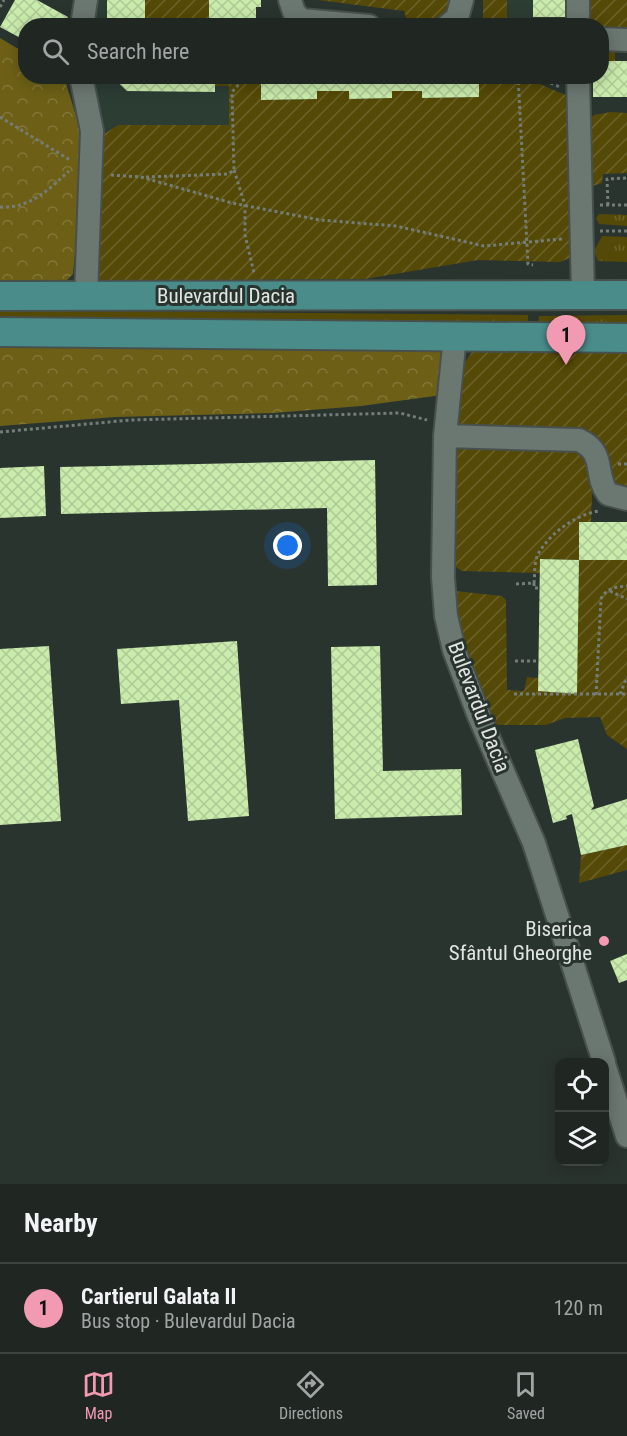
<!DOCTYPE html>
<html lang="en">
<head>
<meta charset="utf-8">
<style>
  :root { --surface:#202723; --page:#282f2b; --text:#f1f3f6; --muted:#a2a5a6; --line:#3d4441; --accent:#f19ab1 }
  body { margin:0; font-family:"Roboto Condensed",sans-serif; background:var(--page); color:var(--text) }
  .controls { position:absolute; right:18px; bottom:18px; display:grid; overflow:hidden; border-radius:12px; box-shadow:0 3px 15px #0003 }
  .controls button { width:54px; height:54px; display:grid; place-items:center; padding:0; border:0; border-bottom:2px solid var(--line); background:var(--surface); color:var(--text); font:30px sans-serif }
  .you { position:absolute; left:288px; top:546px; width:21px; height:21px; margin:-15px; border:4px solid #fff; border-radius:50%; background:#1a73e8; box-shadow:0 0 0 9px #1a73e833 }
  .badge { display:grid; place-items:center; width:39px; height:39px; border-radius:50%; background:var(--accent); color:#111; font-size:20px; font-weight:700 }
  .pin { position:absolute; translate:-50% -50px; filter:drop-shadow(0 2px 3px #0008) }
  .pin::after { content:''; position:absolute; top:32px; width:21px; height:18px; background:inherit; clip-path:polygon(0 0,100% 0,50% 100%) }
  .list { margin:0; padding:0; list-style:none }
  h2 { display:flex; justify-content:space-between; align-items:center; height:78px; margin:0; padding:0 24px; font-size:26px }
  h2 small { font-size:20px; font-weight:400; color:var(--muted) }
  .list li { display:grid; grid-template-columns:39px 1fr auto; gap:18px; align-items:center; box-sizing:border-box; height:90px; padding:0 24px; border-top:2px solid var(--line) }
  .list b { display:block; font-size:22px; white-space:nowrap }
  .list p { margin:0; font-size:20px; white-space:nowrap; color:var(--muted) }
  .list em { font-size:20px; font-style:normal; color:var(--muted) }
  .icon { flex:none; width:33px; height:33px; fill:none; stroke:currentColor; stroke-width:2; stroke-linecap:round; stroke-linejoin:round }
  .map { position:relative; flex:none; width:627px; height:1184px; overflow:hidden }
  .search { position:absolute; background:var(--surface); box-shadow:0 3px 15px #0003; left:18px; right:18px; top:18px; height:66px; display:flex; align-items:center; gap:15px; box-sizing:border-box; padding:0 21px; border-radius:24px; color:var(--muted); font-size:22px }
  .sheet { height:168px; background:var(--surface) }
  nav { display:flex; justify-content:space-around; align-items:center; box-sizing:border-box; height:84px; border-top:2px solid var(--line); background:var(--surface); font-size:16px; color:var(--muted) }
  nav a { display:grid; justify-items:center; gap:3px }
  nav .on { color:var(--accent) }
  .map>svg:first-child { display:block }
  .built { fill:#2c3d34 }
  .grass { fill:url(#grass-tufts) }
  .forest { fill:url(#forest-crowns) }
  .garden { fill:url(#garden-furrows) }
  .building { fill:url(#building-cross-hatch) }
  .lines { fill:none; stroke-linecap:round; stroke-linejoin:round }
  .minor-casing { stroke:#47504c; stroke-width:26 }
  .major-casing { stroke:#47504c; stroke-width:32 }
  .path { stroke:#747d78; stroke-width:3; stroke-dasharray:3 3; stroke-linecap:butt }
  .minor { stroke:#6b7771; stroke-width:22 }
  .major { stroke:#498c8a; stroke-width:28 }
  .poi-dot { fill:#f19ab1; stroke:#2a342f; stroke-width:2 }
  .labels { text-anchor:middle; dominant-baseline:central; stroke-width:6; stroke-linejoin:round; paint-order:stroke }
  .street-label { font-size:21px; fill:#dfe5e2; stroke:#2a342f }
  .poi-label { font-size:21px; fill:#dfe5e2; stroke:#2a342f; text-anchor:end }
</style>
</head>
<body>
<div class="map">
<svg width="627" height="1184" viewBox="0 0 627 1184">
  <defs>
    <pattern id="grass-tufts" width="24" height="20" patternUnits="userSpaceOnUse" patternTransform="scale(1.5)"><rect width="24" height="20" fill="#544906"/><path d="M3 7l-1-3M5 7V3M7 7l1-3M15 17l-1-3M17 17v-4M19 17l1-3" fill="none" stroke="#6c632a"/></pattern>
    <pattern id="forest-crowns" width="20" height="18" patternUnits="userSpaceOnUse" patternTransform="scale(1.5)"><rect width="20" height="18" fill="#6d6016"/><path d="M2 6a3 3 0 1 1 6 0M12 15a3 3 0 1 1 6 0" fill="none" stroke="#817738"/></pattern>
    <pattern id="garden-furrows" width="10" height="10" patternUnits="userSpaceOnUse" patternTransform="scale(1.5)"><rect width="10" height="10" fill="#544906"/><path d="M-1 1l2-2M0 10L10 0M9 11l2-2" fill="none" stroke="#6c632a"/></pattern>
    <pattern id="building-cross-hatch" width="8" height="8" patternUnits="userSpaceOnUse" patternTransform="scale(1.5)"><rect width="8" height="8" fill="#c9ebab"/><path d="M0 0l8 8M0 8l8-8" fill="none" stroke="#aeca96"/></pattern>
  </defs>
  <rect width="100%" height="100%" fill="#2a342f"/>
  <!-- built -->
  <path class="built" d="M 94,0 L 145,0 L 145,25 L 91,26 Z
    M 507,0 L 568,0 L 568,25 L 507,26 Z
    M 89,77 L 215,77 L 229,86 L 230,170 L 98,169 Z"/>
  <!-- grass -->
  <path class="grass" d="M 599,214 L 627,215 L 627,226 L 599,224 L 596,218 Z
    M 602,236 L 627,237 L 627,262 L 598,261 L 594,251 Z
    M 0,310 L 528,315 L 528,326 L 0,319 Z
    M 627,315 L 627,327 L 538,327 L 539,316 Z"/>
  <!-- forest -->
  <path class="forest" d="M 0,38 L 25,53 L 26,76 L 64,77 L 85,145 L 73,274 L 66,281 L 0,280 Z
    M 0,344 L 432,348 L 443,353 L 442,395 L 361,406 L 273,413 L 115,417 L 0,426 Z"/>
  <!-- garden -->
  <path class="garden" d="M 145,0 L 209,0 L 209,25 L 145,26 Z
    M 318,0 L 454,0 C 442,23 433,25 408,24 L 404,11 Z
    M 483,0 L 507,0 L 507,25 L 483,25 Z
    M 582,0 L 627,0 L 627,34 L 602,33 L 602,26 L 582,25 Z
    M 286,19 L 287,25 L 256,25 L 256,22 Z
    M 602,44 L 615,44 L 615,61 L 602,61 Z
    M 215,77 L 268,77 L 261,79 L 261,100 L 316,99 L 317,91 L 349,91 L 349,99 L 391,98 L 392,91 L 422,91 L 423,98 L 478,97 L 478,77 L 471,77 L 523,77 L 568,96 L 575,251 L 570,258 L 560,262 L 478,260 L 365,279 L 97,281 L 100,137 L 118,125 L 229,125 L 229,86 L 215,86 Z
    M 611,112 L 627,113 L 627,173 L 603,174 L 602,183 L 590,187 L 587,122 L 594,115 Z
    M 474,349 L 627,349 L 627,489 L 621,489 L 609,480 L 606,448 L 595,435 L 464,429 L 455,419 L 464,364 Z
    M 452,447 L 580,448 L 593,469 L 591,522 L 579,522 L 627,560 L 627,749 L 607,735 L 600,717 L 565,718 L 546,725 L 495,725 C 475,684 452,638 455,591 L 502,596 L 506,600 L 507,690 L 524,691 L 527,677 L 538,678 L 576,694 L 579,560 L 541,559 L 540,573 L 462,571 L 453,565 Z
    M 627,845 L 627,870 L 579,883 L 581,855 Z"/>
  <!-- building -->
  <path class="building" d="M 15,0 L 37,0 L 68,17 L 63,26 L 26,26 L 26,41 L 0,27 Z
    M 107,0 L 145,0 L 145,26 L 107,26 Z
    M 209,0 L 261,0 L 261,7 L 256,7 L 256,26 L 209,26 Z
    M 533,0 L 568,0 L 568,17 L 533,17 Z
    M 602,61 L 627,61 L 627,97 L 593,97 L 593,76 L 602,76 Z
    M 111,76 L 215,76 L 215,92 L 127,91 Z
    M 268,76 L 479,77 L 479,97 L 422,98 L 422,91 L 392,91 L 392,98 L 349,99 L 349,91 L 317,91 L 317,99 L 261,100 L 261,78 Z
    M 375,460 L 377,585 L 328,586 L 327,508 L 61,514 L 60,467 Z
    M 44,466 L 46,516 L 0,518 L 0,468 Z
    M 579,522 L 627,522 L 627,560 L 579,560 Z
    M 540,559 L 579,560 L 577,694 L 538,691 Z
    M 237,641 L 249,816 L 188,821 L 179,700 L 121,704 L 117,649 Z
    M 49,646 L 61,821 L 0,825 L 0,649 Z
    M 380,646 L 383,771 L 461,769 L 462,815 L 335,819 L 331,647 Z
    M 578,739 L 594,806 L 591,810 L 627,799 L 627,845 L 581,855 L 572,814 L 566,816 L 567,819 L 553,823 L 535,750 Z
    M 627,954 L 627,980 L 619,983 L 610,961 Z"/>
  <g class="lines">
    <defs>
      <path id="minor" d="M 290,0 L 294,12 L 301,20 L 369,26
        M 82,26 L 86,0
        M 447,26 L 457,18 L 462,0
        M 578,26 L 578,0
        M 602,39 L 627,40
        M 81,76 L 92,131 L 86,297
        M 578,76 L 583,294
        M 455,336 L 445,436 L 443,577 L 446,616 L 454,650 L 479,716 L 534,843 L 604,1062
        M 445,436 L 579,440 C 607,453 593,474 608,494 L 627,499
        M 604,1064 L 627,1136"/>
      <path id="major" d="M 0,296 L 627,295
        M 0,332 L 627,338"/>
    </defs>
    <!-- minor casing -->
    <use href="#minor" class="minor-casing"/>
    <!-- major casing -->
    <use href="#major" class="major-casing"/>
    <!-- path -->
    <path class="path" d="M 0,7 L 4,0
      M 518,76 L 528,264 L 533,265
      M 534,76 L 560,87
      M 0,117 L 70,160
      M 234,170 L 245,205 L 245,235 L 254,273
      M 111,175 L 141,177 L 232,203 L 320,220 L 396,226 L 484,246 L 562,239
      M 146,177 L 228,174 L 234,170 L 232,92 L 246,76
      M 600,205 L 627,205
      M 608,205 L 607,179 L 627,178
      M 0,207 C 30,209 49,189 69,171
      M 600,231 L 627,231
      M 0,432 L 131,420 L 400,413 L 427,420
      M 618,464 L 627,464
      M 534,583 L 534,588 L 540,588
      M 516,584 L 534,583 C 535,575 534,562 538,554 C 550,533 575,515 599,511
      M 610,591 L 627,599
      M 515,661 L 538,661
      M 514,694 L 627,694
      M 620,694 L 627,677
      M 596,695 L 601,599 C 606,588 616,587 627,586"/>
    <!-- minor -->
    <use href="#minor" class="minor"/>
    <!-- major -->
    <use href="#major" class="major"/>
  </g>
  <!-- markers -->
  <circle class="poi-dot" cx="604" cy="941" r="6"/>
  <g class="labels">
    <!-- street labels -->
    <g class="street-label">
      <text x="226" y="296">Bulevardul Dacia</text>
      <text transform="translate(479 707) rotate(69)">Bulevardul Dacia</text>
    </g>
    <!-- poi labels -->
    <g class="poi-label">
      <text x="592" y="929">Biserica<tspan x="592" dy="24">Sfântul Gheorghe</tspan></text>
    </g>
  </g>
</svg>
<div class="controls">
<button><svg class="icon" aria-label="locate" viewBox="0 0 24 24"><circle cx="12" cy="12" r="6"/><path d="M12 2v4M12 18v4M2 12h4M18 12h4"/></svg></button>
<button><svg class="icon" aria-label="layers" viewBox="0 0 24 24"><path d="M12 4l9 5-9 5-9-5zM3 14l9 5 9-5"/></svg></button>
</div>
<div class="you"></div>
<div class="pin badge" style="left:566px;top:365px">1</div>
<div class="search"><svg class="icon" aria-label="search" viewBox="0 0 24 24"><circle cx="10" cy="10" r="6"/><path d="M15 15l6 6"/></svg>Search here</div>
</div>
<section class="sheet">
<h2>Nearby<small></small></h2>
<ul class="list">
<li><span class="badge">1</span><div><b>Cartierul Galata II</b><p>Bus stop · Bulevardul Dacia</p></div><em>120 m</em></li>
</ul>
</section>
<nav>
<a class="on"><svg class="icon" aria-label="map" viewBox="0 0 24 24"><path d="M3 6l6-2 6 2 6-2v14l-6 2-6-2-6 2zM9 4v14M15 6v14"/></svg>Map</a>
<a><svg class="icon" aria-label="directions" viewBox="0 0 24 24"><path d="M12 3l9 9-9 9-9-9zM9 14v-3h6M13 9l2 2-2 2"/></svg>Directions</a>
<a><svg class="icon" aria-label="saved" viewBox="0 0 24 24"><path d="M7 4h10v16l-5-4-5 4z"/></svg>Saved</a>
</nav>
</body>
</html>
